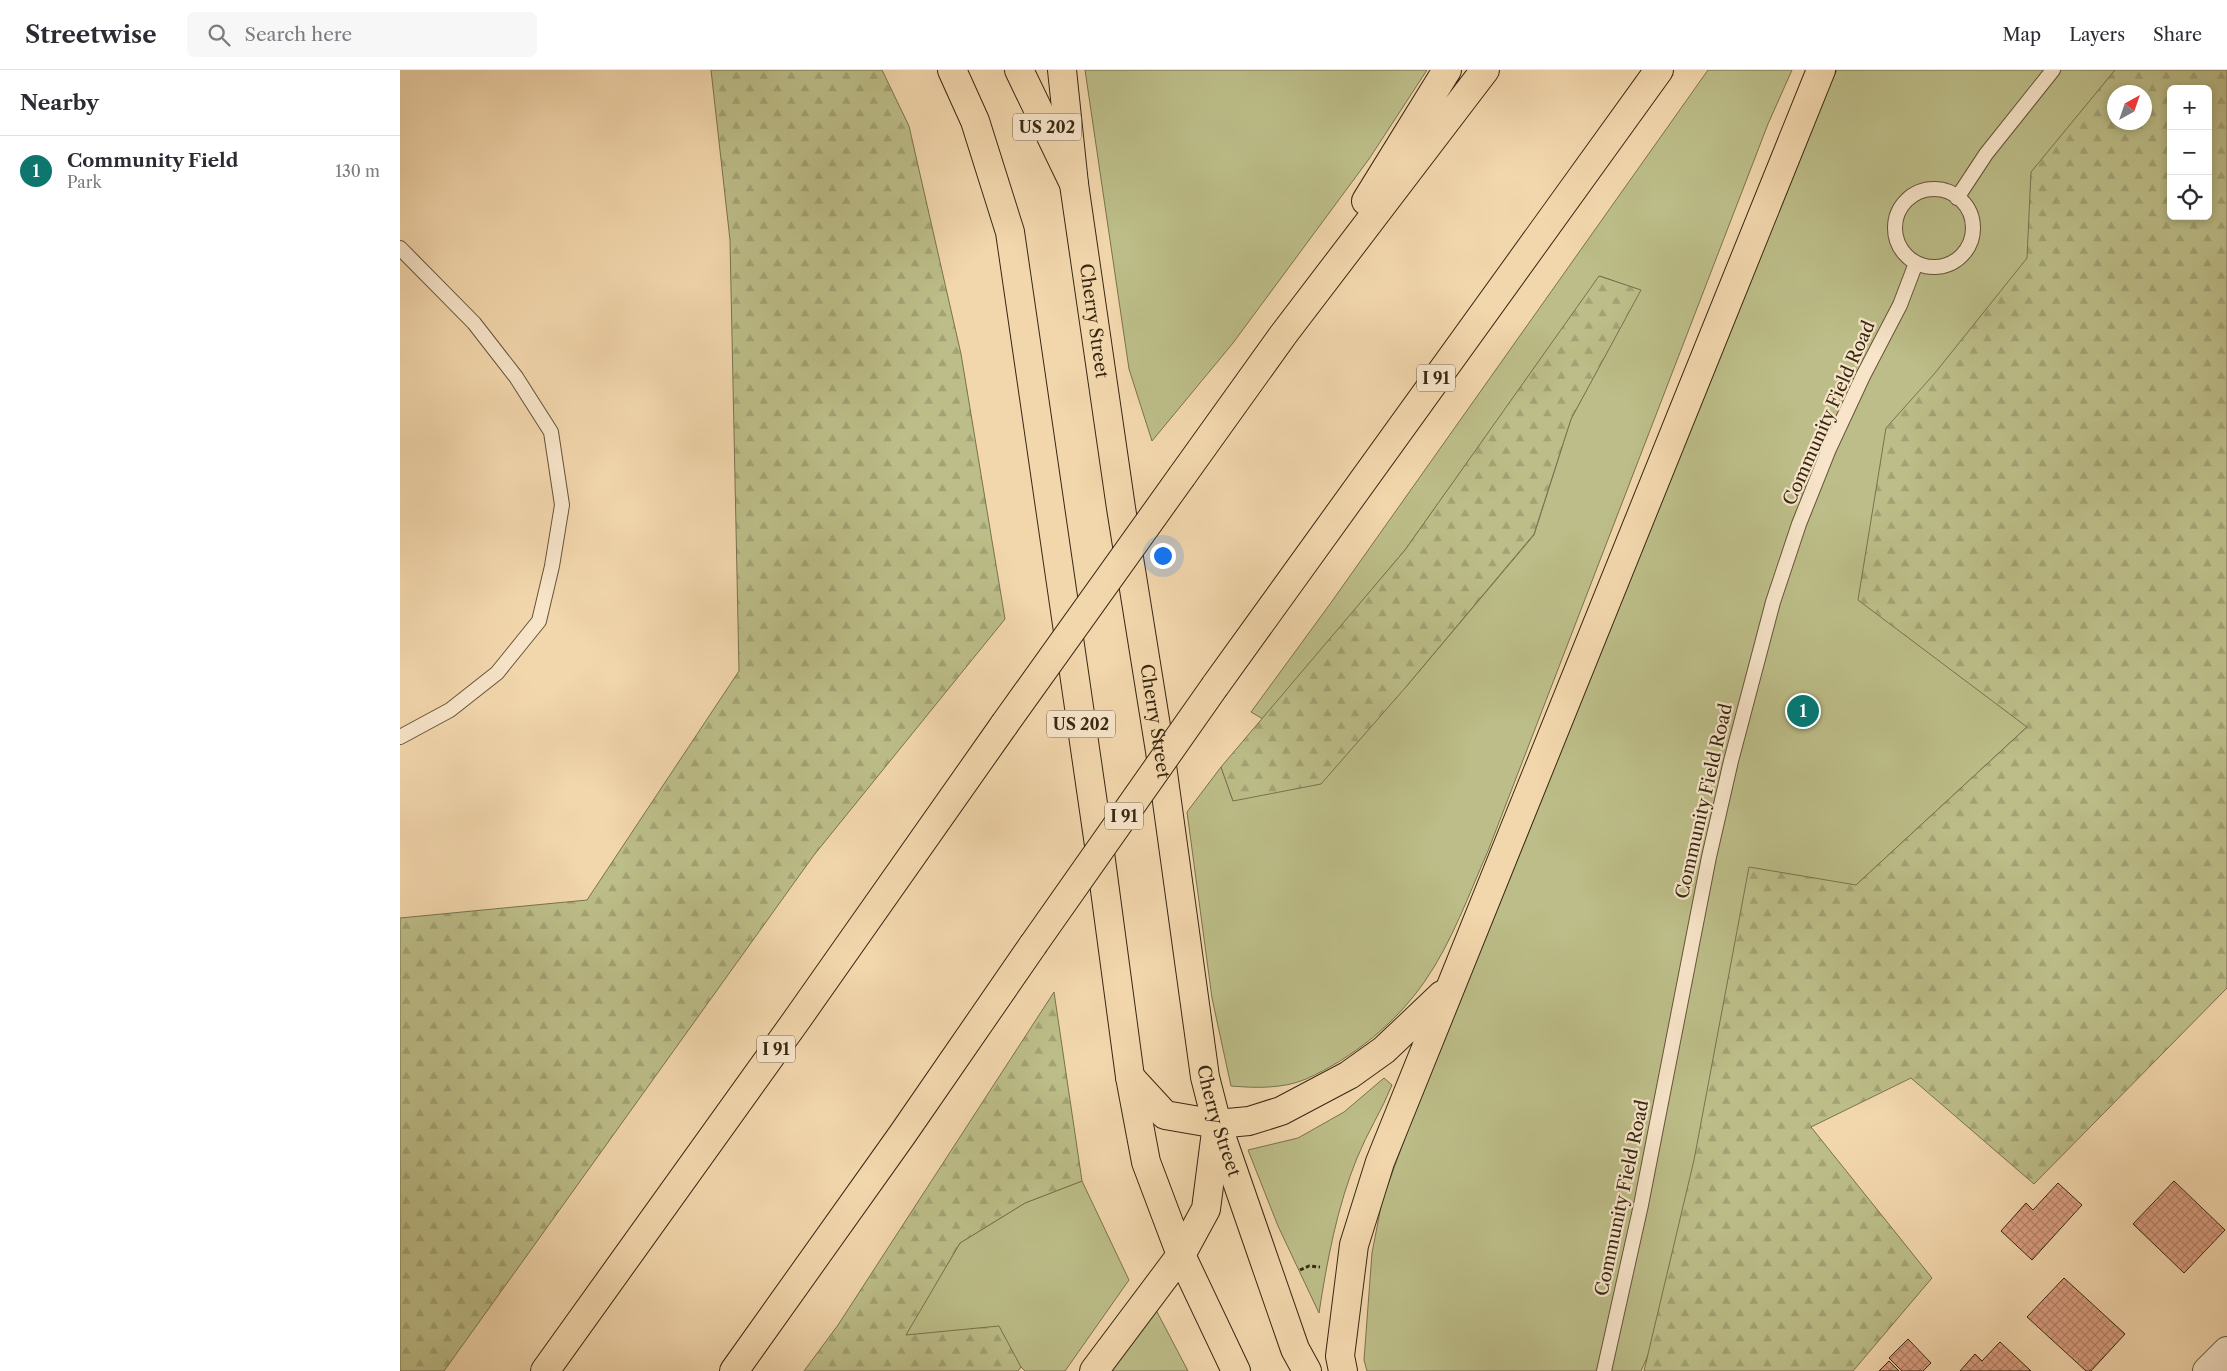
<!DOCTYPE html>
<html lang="en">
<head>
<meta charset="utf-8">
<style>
  :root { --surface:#fff; --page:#f7f7f7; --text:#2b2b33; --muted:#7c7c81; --line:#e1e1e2; --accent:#0f766e }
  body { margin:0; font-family:"Libre Caslon Text",serif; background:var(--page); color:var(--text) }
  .controls { position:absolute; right:15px; top:15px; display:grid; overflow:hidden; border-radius:8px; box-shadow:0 2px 8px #0003 }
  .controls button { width:45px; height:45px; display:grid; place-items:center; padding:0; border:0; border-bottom:1px solid var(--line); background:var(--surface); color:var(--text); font:25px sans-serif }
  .compass { position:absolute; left:1707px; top:15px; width:45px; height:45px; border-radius:50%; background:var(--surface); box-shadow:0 2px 8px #0003; rotate:40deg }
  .you { position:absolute; left:762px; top:485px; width:18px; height:18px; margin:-12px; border:4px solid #fff; border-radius:50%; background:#1a73e8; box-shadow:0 0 0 8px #1a73e833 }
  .badge { display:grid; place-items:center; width:32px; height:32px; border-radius:50%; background:var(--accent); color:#fff; font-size:16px; font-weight:700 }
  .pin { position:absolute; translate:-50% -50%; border:2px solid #fff; box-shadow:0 1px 5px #0006 }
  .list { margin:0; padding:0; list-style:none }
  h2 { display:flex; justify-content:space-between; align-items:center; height:65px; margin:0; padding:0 20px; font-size:21px }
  h2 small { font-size:16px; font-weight:400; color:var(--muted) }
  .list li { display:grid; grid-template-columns:32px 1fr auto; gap:15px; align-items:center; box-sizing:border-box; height:70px; padding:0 20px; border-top:1px solid var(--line) }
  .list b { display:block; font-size:19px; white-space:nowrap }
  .list p { margin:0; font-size:16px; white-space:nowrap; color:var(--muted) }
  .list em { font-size:16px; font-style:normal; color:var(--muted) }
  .icon { flex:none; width:28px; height:28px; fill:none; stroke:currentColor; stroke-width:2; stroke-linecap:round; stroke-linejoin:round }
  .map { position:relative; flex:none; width:1827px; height:1301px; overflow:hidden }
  header { display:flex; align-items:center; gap:30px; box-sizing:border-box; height:70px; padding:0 25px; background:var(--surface); border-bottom:1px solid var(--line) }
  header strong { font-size:24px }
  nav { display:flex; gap:28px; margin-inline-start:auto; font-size:18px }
  .search { width:350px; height:45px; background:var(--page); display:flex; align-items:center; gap:12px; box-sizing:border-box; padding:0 18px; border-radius:8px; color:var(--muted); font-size:19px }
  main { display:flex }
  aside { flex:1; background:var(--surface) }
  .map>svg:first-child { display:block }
  .green { fill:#bcbd88; stroke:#7a724e; fill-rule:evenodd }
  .forest { fill:url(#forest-firs); stroke:#7a724e; fill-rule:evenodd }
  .building { fill:url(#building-cross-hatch); stroke:#372813 }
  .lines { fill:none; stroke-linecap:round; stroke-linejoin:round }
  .service-casing { stroke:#665439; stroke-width:16 }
  .minor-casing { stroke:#665439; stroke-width:30 }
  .primary-casing { stroke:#372813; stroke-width:30 }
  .motorway-casing { stroke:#372813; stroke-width:30 }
  .path { stroke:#372813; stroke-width:3; stroke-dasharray:4 2.5; stroke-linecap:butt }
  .service { stroke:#f7e4c9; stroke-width:14 }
  .minor { stroke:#f7e4c9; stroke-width:28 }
  .primary { stroke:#f2d6ac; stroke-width:28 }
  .motorway { stroke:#f2d6ac; stroke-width:28 }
  .motorway-bridge-casing { stroke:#372813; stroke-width:30; stroke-linecap:butt }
  .motorway-bridge { stroke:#f2d6ac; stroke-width:28 }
  .labels { text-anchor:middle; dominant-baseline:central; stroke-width:4.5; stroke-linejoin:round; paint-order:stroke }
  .shield { fill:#f7e4c9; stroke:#71604a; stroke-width:1 }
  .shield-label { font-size:16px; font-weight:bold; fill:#372813 }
  .street-label { font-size:18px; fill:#372813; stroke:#f7e4c9 }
</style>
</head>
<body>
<header>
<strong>Streetwise</strong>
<div class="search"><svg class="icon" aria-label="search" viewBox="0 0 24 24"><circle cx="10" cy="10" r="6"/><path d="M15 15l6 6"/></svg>Search here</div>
<nav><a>Map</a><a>Layers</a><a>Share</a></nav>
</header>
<main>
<aside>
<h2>Nearby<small></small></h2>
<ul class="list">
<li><span class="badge">1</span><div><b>Community Field</b><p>Park</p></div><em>130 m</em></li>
</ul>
</aside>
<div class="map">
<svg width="1827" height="1301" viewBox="0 0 1827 1301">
  <defs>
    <pattern id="forest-firs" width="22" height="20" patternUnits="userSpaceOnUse" patternTransform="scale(1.25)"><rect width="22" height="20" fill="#bcbd88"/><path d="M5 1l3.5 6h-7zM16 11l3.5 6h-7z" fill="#a2a274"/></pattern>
    <pattern id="building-cross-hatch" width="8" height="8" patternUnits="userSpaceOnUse" patternTransform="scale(1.25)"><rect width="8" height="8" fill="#da9e81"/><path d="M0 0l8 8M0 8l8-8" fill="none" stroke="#b28168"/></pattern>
  </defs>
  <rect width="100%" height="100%" fill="#f2d6ac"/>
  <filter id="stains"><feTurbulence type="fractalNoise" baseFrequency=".004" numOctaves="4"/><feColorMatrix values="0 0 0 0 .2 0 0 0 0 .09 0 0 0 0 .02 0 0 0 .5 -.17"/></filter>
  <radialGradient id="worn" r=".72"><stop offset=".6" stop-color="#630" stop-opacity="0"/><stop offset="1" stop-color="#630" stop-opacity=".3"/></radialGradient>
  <!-- green -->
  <path class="green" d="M 685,0 L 1027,0 L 969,89 L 833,273 L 752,371 L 729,299 Z
    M 1308,0 L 1392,0 L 1368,54 L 1088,781 C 1069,824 1052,872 1025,911 C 996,953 953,988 906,1009 C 883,1019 855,1018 831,1016 L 812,928 L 787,742 L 821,697 L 833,731 L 1005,618 L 1134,465 L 1171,349 L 1240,220 L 1200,206 L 1005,480 L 863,649 L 851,642 L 930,534 Z
    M 1437,0 L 1827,0 L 1827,472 L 1456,815 L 1241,1301 L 967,1301 L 964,1290 L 972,1183 L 982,1131 L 1167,624 L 1340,198 ZM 1771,19 L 1808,19 L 1808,146 L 1771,146 ZM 1714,22 L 1744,22 L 1744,52 L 1714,52 Z
    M 984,1008 L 992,1015 C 982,1040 967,1063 957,1088 C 937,1137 927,1191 919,1243 L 878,1156 L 848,1080 L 898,1068 L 944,1042 Z
    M 682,1111 L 729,1210 L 665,1301 L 625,1301 L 621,1297 L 505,1265 L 560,1173 L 625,1133 Z
    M 756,1240 L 788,1301 L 711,1301 Z"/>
  <!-- forest -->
  <path class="forest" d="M 311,0 L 482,0 L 509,56 L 561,284 L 605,549 L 414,785 L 44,1301 L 0,1301 L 0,848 L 187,830 L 339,601 L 330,170 Z
    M 1715,0 L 1827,0 L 1827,918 L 1634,1114 L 1511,1008 L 1411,1057 L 1532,1208 L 1453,1301 L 1244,1301 L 1294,1090 L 1349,797 L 1456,815 L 1627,657 L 1458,530 L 1486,358 L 1535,303 L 1627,188 L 1631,102 ZM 1771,19 L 1808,19 L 1808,146 L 1771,146 ZM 1744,22 L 1744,52 L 1714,52 L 1714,22 Z
    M 1199,206 L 1241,220 L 1171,349 L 1134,464 L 1005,618 L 921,714 L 833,731 L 821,697 L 1005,480 Z
    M 654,922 L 682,1111 L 625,1133 L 560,1173 L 506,1265 L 599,1256 L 621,1297 L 618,1301 L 404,1301 L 438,1255 Z"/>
  <!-- building -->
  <path class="building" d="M 1774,1111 L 1825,1160 L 1784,1203 L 1733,1154 Z
    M 1658,1113 L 1682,1135 L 1632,1190 L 1601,1161 L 1626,1133 L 1633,1140 Z
    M 1664,1208 L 1725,1264 L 1691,1301 L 1686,1301 L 1627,1247 Z
    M 1508,1269 L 1531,1293 L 1523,1301 L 1502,1301 L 1489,1288 Z
    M 1600,1272 L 1631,1301 L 1560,1301 L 1575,1284 L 1582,1291 Z
    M 1489,1291 L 1499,1301 L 1479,1301 Z"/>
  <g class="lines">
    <defs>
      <path id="service" d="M1495 158a39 39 0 1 1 78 0a39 39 0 1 1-78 0Z
        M 1557,128 L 1586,84 L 1653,0
        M 0,178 L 74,253 L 116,307 L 151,362 L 162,435 L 152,496 L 139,551 L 97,603 L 50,640 L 0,667
        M 1204,1301 L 1241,1135 L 1309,787 L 1331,691 L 1373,532 L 1399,454 L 1429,379 L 1463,306 L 1500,235 L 1516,193"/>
      <path id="minor" d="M 1807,1301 L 1827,1281"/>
      <g id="primary">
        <path d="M 552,0 L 575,51 L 610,162 L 698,768 L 730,1007 L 746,1092 L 781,1185 L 836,1301"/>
        <path id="s1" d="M 619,0 L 674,114 L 721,438 L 760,681 L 805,1007 L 817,1054 L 895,1279 L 907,1301"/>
      </g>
      <path id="motorway" d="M 662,0 L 674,114
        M 966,131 L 1047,0
        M 782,406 L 883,265 L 1085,0
        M 815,616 L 1259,0
        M 730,1007 L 765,1045 L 817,1054 L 849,1051 L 881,1041 L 949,1005 L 984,980 L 1042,925
        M 145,1301 L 398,948 L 604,655
        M 334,1301 L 502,1065 L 633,875
        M 694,1301 L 781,1185 L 806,1139 L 817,1054
        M 943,1301 L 940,1286 L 954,1175 L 980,1092 L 1421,0"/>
    </defs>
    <!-- service casing -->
    <use href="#service" class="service-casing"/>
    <!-- minor casing -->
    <use href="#minor" class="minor-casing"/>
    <!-- primary casing -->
    <use href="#primary" class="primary-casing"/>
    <!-- motorway casing -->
    <use href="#motorway" class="motorway-casing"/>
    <!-- path -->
    <path class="path" d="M 900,1200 L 909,1196 L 920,1197"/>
    <!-- service -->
    <use href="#service" class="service"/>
    <!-- minor -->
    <use href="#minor" class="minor"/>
    <!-- primary -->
    <use href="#primary" class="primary"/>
    <!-- motorway -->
    <use href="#motorway" class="motorway"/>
    <defs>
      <path id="motorway-bridge" d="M 604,655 L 782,406
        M 633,875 L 815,616"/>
    </defs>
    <!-- motorway-bridge casing -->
    <use href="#motorway-bridge" class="motorway-bridge-casing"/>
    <!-- motorway-bridge -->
    <use href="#motorway-bridge" class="motorway-bridge"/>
  </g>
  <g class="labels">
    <!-- shield labels -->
    <g class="shield">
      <rect x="613" y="43.5" width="68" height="27" rx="4"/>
      <rect x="1017" y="294.5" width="38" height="27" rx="4"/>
      <rect x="647" y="640.5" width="68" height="27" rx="4"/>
      <rect x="705" y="732.5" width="38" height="27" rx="4"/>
      <rect x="357" y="965.5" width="38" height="27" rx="4"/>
    </g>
    <g class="shield-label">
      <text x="647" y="57">US 202</text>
      <text x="1036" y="308">I 91</text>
      <text x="681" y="654">US 202</text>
      <text x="724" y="746">I 91</text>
      <text x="376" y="979">I 91</text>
    </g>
    <!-- street labels -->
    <g class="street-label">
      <text stroke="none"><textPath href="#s1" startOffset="265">Cherry Street</textPath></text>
      <text transform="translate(1429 343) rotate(-66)">Community Field Road</text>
      <text stroke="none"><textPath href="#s1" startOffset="670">Cherry Street</textPath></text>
      <text transform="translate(1304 731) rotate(-77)">Community Field Road</text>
      <text stroke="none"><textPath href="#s1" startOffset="1075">Cherry Street</textPath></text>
      <text transform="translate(1222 1128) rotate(-78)">Community Field Road</text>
    </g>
  </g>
  <rect width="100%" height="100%" filter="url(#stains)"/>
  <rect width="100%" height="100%" fill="url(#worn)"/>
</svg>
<div class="controls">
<button>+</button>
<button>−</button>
<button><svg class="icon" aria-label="locate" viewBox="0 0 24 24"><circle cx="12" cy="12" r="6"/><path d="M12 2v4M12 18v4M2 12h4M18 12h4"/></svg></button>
</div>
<svg class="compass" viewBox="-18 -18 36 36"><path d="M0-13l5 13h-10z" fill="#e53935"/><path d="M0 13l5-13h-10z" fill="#7c7c81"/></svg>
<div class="you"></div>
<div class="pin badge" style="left:1403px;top:641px">1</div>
</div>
</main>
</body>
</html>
